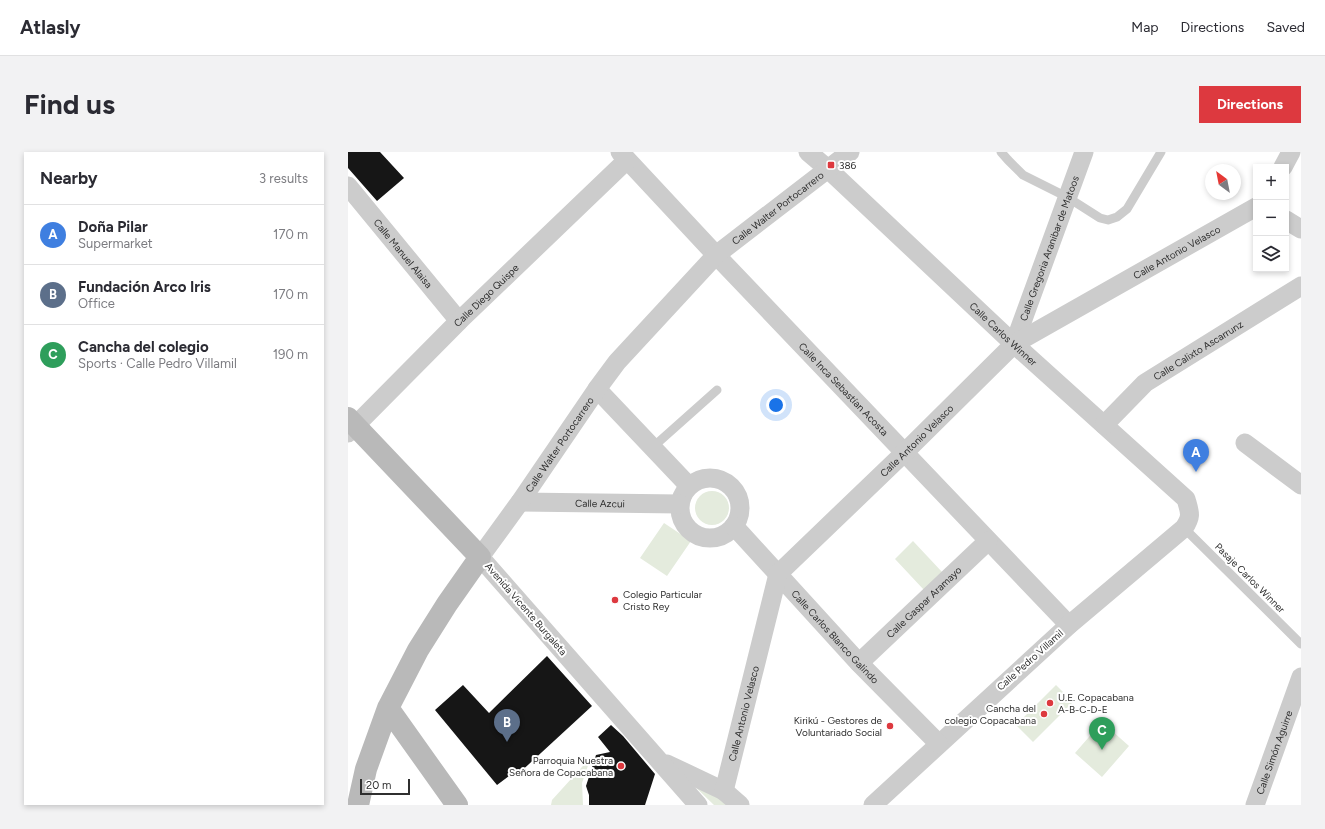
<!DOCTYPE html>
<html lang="en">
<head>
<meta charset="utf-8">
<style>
  :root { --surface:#fff; --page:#f2f2f3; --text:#2b2b33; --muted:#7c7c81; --line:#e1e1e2; --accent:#dd393f }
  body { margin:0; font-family:Figtree,sans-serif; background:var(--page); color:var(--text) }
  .controls { position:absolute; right:12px; top:12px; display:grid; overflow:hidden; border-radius:0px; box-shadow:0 2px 6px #0003 }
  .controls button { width:36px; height:36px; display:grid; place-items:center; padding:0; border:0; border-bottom:1px solid var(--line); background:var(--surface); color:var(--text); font:20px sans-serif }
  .compass { position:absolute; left:857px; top:12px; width:36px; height:36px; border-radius:50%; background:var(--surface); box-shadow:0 2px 6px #0003; rotate:328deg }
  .scale { position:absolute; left:12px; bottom:10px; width:50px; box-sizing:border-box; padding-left:4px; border:2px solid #2f2f2f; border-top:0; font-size:11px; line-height:14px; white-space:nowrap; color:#2f2f2f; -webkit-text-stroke:3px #fff; paint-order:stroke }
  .you { position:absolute; left:428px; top:253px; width:14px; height:14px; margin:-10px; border:3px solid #fff; border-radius:50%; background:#1a73e8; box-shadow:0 0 0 6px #1a73e833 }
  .badge { display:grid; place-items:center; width:26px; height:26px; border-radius:50%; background:var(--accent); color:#fff; font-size:13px; font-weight:700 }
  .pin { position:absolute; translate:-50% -33px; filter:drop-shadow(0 1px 2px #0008) }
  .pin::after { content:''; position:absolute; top:21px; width:14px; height:12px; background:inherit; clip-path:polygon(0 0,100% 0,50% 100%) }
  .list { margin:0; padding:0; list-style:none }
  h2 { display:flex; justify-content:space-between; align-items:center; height:52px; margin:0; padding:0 16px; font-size:17px }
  h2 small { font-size:13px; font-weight:400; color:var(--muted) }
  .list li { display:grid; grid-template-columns:26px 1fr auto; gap:12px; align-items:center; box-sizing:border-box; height:60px; padding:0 16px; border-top:1px solid var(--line) }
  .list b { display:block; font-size:15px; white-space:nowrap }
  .list p { margin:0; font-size:13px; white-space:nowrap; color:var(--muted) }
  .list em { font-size:13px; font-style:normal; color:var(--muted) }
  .icon { flex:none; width:22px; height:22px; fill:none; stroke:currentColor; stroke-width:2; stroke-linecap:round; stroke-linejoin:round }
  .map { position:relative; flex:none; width:953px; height:653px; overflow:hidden; border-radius:0px }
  header { display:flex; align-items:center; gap:24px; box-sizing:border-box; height:56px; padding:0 20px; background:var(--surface); border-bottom:1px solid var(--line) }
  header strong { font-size:19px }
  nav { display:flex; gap:22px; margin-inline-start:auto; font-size:14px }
  .intro { display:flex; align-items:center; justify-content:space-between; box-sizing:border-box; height:96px; padding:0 24px }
  h1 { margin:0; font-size:28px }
  .button { padding:10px 18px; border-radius:0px; background:var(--accent); color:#fff; font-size:14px; font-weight:700 }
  main { display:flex; gap:24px; padding:0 24px }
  aside { flex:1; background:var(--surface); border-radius:0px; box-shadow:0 2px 6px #0003 }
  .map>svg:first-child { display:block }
  .green { fill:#e4ebdd }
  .building { fill:#161616 }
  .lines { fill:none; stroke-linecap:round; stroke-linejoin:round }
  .service { stroke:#ccc; stroke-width:9 }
  .minor { stroke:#ccc; stroke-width:19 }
  .secondary { stroke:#b9b9b9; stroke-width:22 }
  .poi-dot { fill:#dd393f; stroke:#fff; stroke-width:1.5 }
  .labels { text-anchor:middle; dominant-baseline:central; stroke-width:4; stroke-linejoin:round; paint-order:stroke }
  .poi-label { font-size:10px; fill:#2f2f2f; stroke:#fff; text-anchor:start }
  .street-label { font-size:10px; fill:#2f2f2f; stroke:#fff }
</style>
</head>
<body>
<header>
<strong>Atlasly</strong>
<nav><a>Map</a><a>Directions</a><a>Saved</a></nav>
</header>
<div class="intro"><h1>Find us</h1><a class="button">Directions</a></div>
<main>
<aside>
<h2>Nearby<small>3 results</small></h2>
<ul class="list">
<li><span class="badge" style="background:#3f7fe0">A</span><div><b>Doña Pilar</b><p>Supermarket</p></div><em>170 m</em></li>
<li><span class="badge" style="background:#5c6f8a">B</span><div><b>Fundación Arco Iris</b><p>Office</p></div><em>170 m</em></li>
<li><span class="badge" style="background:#2e9e5b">C</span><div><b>Cancha del colegio</b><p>Sports · Calle Pedro Villamil</p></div><em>190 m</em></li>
</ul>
</aside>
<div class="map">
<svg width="953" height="653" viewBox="0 0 953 653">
  <rect width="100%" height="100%" fill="#fff"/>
  <!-- green -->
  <path class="green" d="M347 356a17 17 0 1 1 34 0a17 17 0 1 1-34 0Z
    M 316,371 L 343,389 L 319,424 L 292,406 Z
    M 565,389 L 595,421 L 576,438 L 547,407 Z
    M 708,533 L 725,550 L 685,590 L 668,573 Z
    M 754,570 L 781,594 L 754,625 L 727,601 Z
    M 243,605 L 234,631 L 235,653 L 203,653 L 204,648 Z
    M 337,625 L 366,640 L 378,653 L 366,653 Z"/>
  <!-- building -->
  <path class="building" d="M 0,0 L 32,0 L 56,26 L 29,49 L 0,16 Z
    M 199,504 L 244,554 L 168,624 L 165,621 L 149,633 L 87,558 L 115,533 L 141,561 Z
    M 263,573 L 275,584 L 307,622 L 297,653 L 241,653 L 241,643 L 238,634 L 248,603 L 262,600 L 250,585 Z"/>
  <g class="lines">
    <!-- service -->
    <path class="service" d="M 653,0 L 660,8 L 675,23 L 719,45 L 752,66 L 760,68 L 769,65 L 779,57 L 813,0
      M 305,295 L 369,238
      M 836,376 L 953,492"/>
    <!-- minor -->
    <g class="minor">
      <path id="s1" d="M 272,0 L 368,103 L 721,473"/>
      <path id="s2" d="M 460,0 L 480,17 L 666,192 L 838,347 C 842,361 844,364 836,376 L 721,473 L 525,653"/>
      <path d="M 935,15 L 943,0"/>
      <path id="s3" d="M 0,34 L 111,169"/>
      <path d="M 938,68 L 953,77"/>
      <path id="s4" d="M 666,192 L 736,0"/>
      <path d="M 249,237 L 341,334"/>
      <path id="s5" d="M 756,273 L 797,231 L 953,134"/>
      <path id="s6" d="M 0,281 L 111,169 L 279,8"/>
      <path d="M 897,291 L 953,333"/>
      <circle cx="362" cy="356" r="30"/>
      <path id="s7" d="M 172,350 L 332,352"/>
      <path id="s8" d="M 386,374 L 511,511 L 591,592"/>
      <path id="s9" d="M 511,511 L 640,389"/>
      <path d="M 319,612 L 376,639 L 392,653"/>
      <path id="s10" d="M 376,639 L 430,422 L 556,301 L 666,192 L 908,55"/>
      <path id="s11" d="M 350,653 L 132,405 L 172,350 L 249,237 L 269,210 L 368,103 L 502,0"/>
      <path id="s12" d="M 907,653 L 953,525"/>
    </g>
    <!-- secondary -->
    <path class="secondary" d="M 0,266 L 132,405 L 99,452 L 70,498 L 40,556 L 18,617 L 10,653
      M 40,556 L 109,653"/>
  </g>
  <!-- markers -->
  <g class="poi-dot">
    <rect x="479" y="9" width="8" height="8" rx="2"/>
    <circle cx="267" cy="448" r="4"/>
    <circle cx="702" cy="551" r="4"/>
    <circle cx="696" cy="562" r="4"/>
    <circle cx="542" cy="574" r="4"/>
    <circle cx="273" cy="614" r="4"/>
  </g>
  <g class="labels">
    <!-- poi labels -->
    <g class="poi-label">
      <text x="491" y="13">386</text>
      <text x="275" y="442">Colegio Particular<tspan x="275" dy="12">Cristo Rey</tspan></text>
      <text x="710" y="545">U.E. Copacabana<tspan x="710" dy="12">A-B-C-D-E</tspan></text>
      <text x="688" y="556" text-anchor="end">Cancha del<tspan x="688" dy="12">colegio Copacabana</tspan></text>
      <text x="534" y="568" text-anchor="end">Kirikú - Gestores de<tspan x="534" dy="12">Voluntariado Social</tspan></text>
      <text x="265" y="608" text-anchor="end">Parroquia Nuestra<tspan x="265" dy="12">Señora de Copacabana</tspan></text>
    </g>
    <!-- street labels -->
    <g class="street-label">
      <text stroke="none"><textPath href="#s11" startOffset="792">Calle Walter Portocarrero</textPath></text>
      <text stroke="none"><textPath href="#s4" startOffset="102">Calle Gregoria Aranibar de Matoos</textPath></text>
      <text stroke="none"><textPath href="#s10" startOffset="740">Calle Antonio Velasco</textPath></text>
      <text stroke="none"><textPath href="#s3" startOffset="87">Calle Manuel Alaisa</textPath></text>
      <text stroke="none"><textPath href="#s6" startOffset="195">Calle Diego Quispe</textPath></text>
      <text stroke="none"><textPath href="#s2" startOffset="267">Calle Carlos Winner</textPath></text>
      <text stroke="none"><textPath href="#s5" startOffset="121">Calle Calixto Ascarrunz</textPath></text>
      <text stroke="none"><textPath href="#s1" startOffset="326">Calle Inca Sebastían Acosta</textPath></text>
      <text stroke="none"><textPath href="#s10" startOffset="416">Calle Antonio Velasco</textPath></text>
      <text stroke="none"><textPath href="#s11" startOffset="468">Calle Walter Portocarrero</textPath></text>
      <text stroke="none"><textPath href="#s7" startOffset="80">Calle Azcui</textPath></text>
      <text transform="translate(902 426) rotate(45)">Pasaje Carlos Winner</text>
      <text stroke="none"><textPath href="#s9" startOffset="89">Calle Gaspar Aramayo</textPath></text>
      <text transform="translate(178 457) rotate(49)">Avenida Vicente Burgaleta</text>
      <text stroke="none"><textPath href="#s8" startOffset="150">Calle Carlos Blanco Galindo</textPath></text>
      <text transform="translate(682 508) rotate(-42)">Calle Pedro Villamil</text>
      <text stroke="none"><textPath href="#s10" startOffset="80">Calle Antonio Velasco</textPath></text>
      <text stroke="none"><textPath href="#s12" startOffset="56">Calle Simón Aguirre</textPath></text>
    </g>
  </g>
</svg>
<div class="controls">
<button>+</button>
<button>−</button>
<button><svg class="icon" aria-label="layers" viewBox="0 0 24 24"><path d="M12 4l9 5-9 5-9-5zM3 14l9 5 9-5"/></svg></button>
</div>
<svg class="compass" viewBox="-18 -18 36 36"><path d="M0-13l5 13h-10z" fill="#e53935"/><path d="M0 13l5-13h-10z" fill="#7c7c81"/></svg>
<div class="scale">20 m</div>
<div class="you"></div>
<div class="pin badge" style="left:848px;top:320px;background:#3f7fe0">A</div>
<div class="pin badge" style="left:159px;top:590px;background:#5c6f8a">B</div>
<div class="pin badge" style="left:754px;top:598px;background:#2e9e5b">C</div>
</div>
</main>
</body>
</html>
